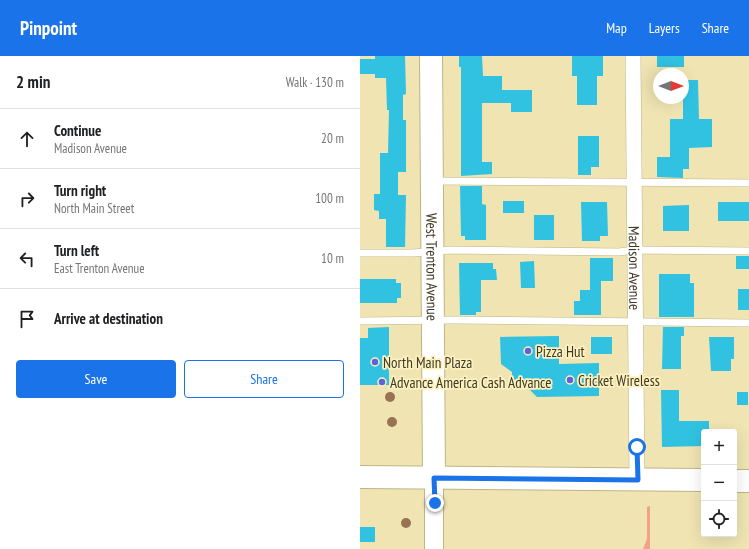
<!DOCTYPE html>
<html lang="en">
<head>
<meta charset="utf-8">
<style>
  :root { --surface:#fff; --page:#f6f6f6; --text:#202124; --muted:#757577; --line:#e0e0e0; --accent:#1a73e8 }
  body { margin:0; font-family:"PT Sans Narrow",sans-serif; background:var(--page); color:var(--text) }
  .controls { position:absolute; right:12px; bottom:12px; display:grid; overflow:hidden; border-radius:4px; box-shadow:0 4px 16px #0002 }
  .controls button { width:36px; height:36px; display:grid; place-items:center; padding:0; border:0; border-bottom:1px solid var(--line); background:var(--surface); color:var(--text); font:20px sans-serif }
  .compass { position:absolute; left:293px; top:12px; width:36px; height:36px; border-radius:50%; background:var(--surface); box-shadow:0 4px 16px #0002; rotate:90deg }
  .stop { position:absolute; width:12px; height:12px; margin:-9px; border:3px solid #1a73e8; border-radius:50%; background:#fff }
  .stop.end { background:#1a73e8; border-color:#fff; box-shadow:0 1px 4px #0008 }
  .list { margin:0; padding:0; list-style:none }
  h2 { display:flex; justify-content:space-between; align-items:center; height:52px; margin:0; padding:0 16px; font-size:17px }
  h2 small { font-size:13px; font-weight:400; color:var(--muted) }
  .list li { display:grid; grid-template-columns:26px 1fr auto; gap:12px; align-items:center; box-sizing:border-box; height:60px; padding:0 16px; border-top:1px solid var(--line) }
  .list b { display:block; font-size:15px; white-space:nowrap }
  .list p { margin:0; font-size:13px; white-space:nowrap; color:var(--muted) }
  .list em { font-size:13px; font-style:normal; color:var(--muted) }
  .actions { display:flex; gap:8px; padding:12px 16px }
  .actions a { flex:1; padding:9px 0; border:1px solid var(--accent); border-radius:4px; text-align:center; font-size:14px; color:var(--accent) }
  .actions .main { background:var(--accent); color:#fff }
  .icon { flex:none; width:22px; height:22px; fill:none; stroke:currentColor; stroke-width:2; stroke-linecap:round; stroke-linejoin:round }
  .map { position:relative; flex:none; width:389px; height:493px; overflow:hidden }
  header { display:flex; align-items:center; gap:24px; box-sizing:border-box; height:56px; padding:0 20px; background:var(--accent); color:#fff }
  header strong { font-size:19px }
  nav { display:flex; gap:22px; margin-inline-start:auto; font-size:14px }
  main { display:flex }
  aside { flex:1; background:var(--surface) }
  .map>svg:first-child { display:block }
  .green { fill:#f4a189 }
  .building { fill:#31c2e1 }
  .lines { fill:none; stroke-linecap:round; stroke-linejoin:round }
  .service-casing { stroke:#bfb484; stroke-width:8 }
  .minor-casing { stroke:#bfb484; stroke-width:16 }
  .tertiary-casing { stroke:#bfb484; stroke-width:20 }
  .primary-casing { stroke:#bfb484; stroke-width:24 }
  .service { stroke:#fff; stroke-width:7 }
  .minor { stroke:#fff; stroke-width:15 }
  .tertiary { stroke:#fff; stroke-width:18 }
  .primary { stroke:#fff; stroke-width:22 }
  .tree { fill:#987252 }
  .route { stroke:#1a73e8; stroke-width:5 }
  .poi-dot { fill:#5c63db; stroke:#fdf1bf; stroke-width:1.5 }
  .labels { text-anchor:middle; dominant-baseline:central; stroke-width:3.5; stroke-linejoin:round; paint-order:stroke }
  .street-label { font-size:15px; fill:#3e3925; stroke:#fdf1bf }
  .poi-label { font-size:15px; fill:#3e3925; stroke:#fdf1bf; text-anchor:start }
</style>
</head>
<body>
<header>
<strong>Pinpoint</strong>
<nav><a>Map</a><a>Layers</a><a>Share</a></nav>
</header>
<main>
<aside>
<h2>2 min<small>Walk · 130 m</small></h2>
<ul class="list">
<li><svg class="icon" aria-label="ahead" viewBox="0 0 24 24"><path d="M12 20V5M6 11l6-6 6 6"/></svg><div><b>Continue</b><p>Madison Avenue</p></div><em>20 m</em></li>
<li><svg class="icon" aria-label="right" viewBox="0 0 24 24"><path d="M7 20v-9h11M14 6l5 5-5 5"/></svg><div><b>Turn right</b><p>North Main Street</p></div><em>100 m</em></li>
<li><svg class="icon" aria-label="left" viewBox="0 0 24 24"><path d="M17 20v-9H6M10 6l-5 5 5 5"/></svg><div><b>Turn left</b><p>East Trenton Avenue</p></div><em>10 m</em></li>
<li><svg class="icon" aria-label="arrive" viewBox="0 0 24 24"><path d="M6 21V4h12l-3 4 3 4H6"/></svg><div><b>Arrive at destination</b></div></li>
</ul>
<div class="actions"><a class="main">Save</a><a>Share</a></div>
</aside>
<div class="map">
<svg width="389" height="493" viewBox="0 0 389 493">
  <rect width="100%" height="100%" fill="#efe4b2"/>
  <!-- green -->
  <path class="green" d="M 290,450 L 290,493 L 283,493 L 287,483 L 287,451 Z"/>
  <!-- building -->
  <path class="building" d="M 15,0 L 45,0 L 46,38 L 43,39 L 43,64 L 46,64 L 46,116 L 38,116 L 38,139 L 46,139 L 45,191 L 26,191 L 26,163 L 19,163 L 19,155 L 14,154 L 14,138 L 20,138 L 20,97 L 28,97 L 29,54 L 27,54 L 26,22 L 15,22 L 15,18 L 0,18 L 0,3 L 15,3 Z
    M 99,0 L 122,0 L 123,20 L 142,20 L 142,34 L 172,34 L 172,56 L 151,56 L 151,47 L 122,47 L 122,106 L 132,106 L 132,118 L 101,120 L 101,11 L 99,11 Z
    M 212,0 L 243,0 L 243,20 L 237,20 L 237,49 L 217,49 L 217,20 L 212,20 Z
    M 297,0 L 324,0 L 324,11 L 297,11 Z
    M 323,24 L 338,24 L 339,63 L 352,63 L 352,91 L 329,92 L 329,113 L 323,113 L 323,122 L 297,121 L 297,101 L 310,101 L 310,63 L 323,63 Z
    M 218,80 L 239,80 L 239,111 L 231,111 L 231,119 L 218,119 Z
    M 100,130 L 122,130 L 122,148 L 126,149 L 126,184 L 105,184 L 105,180 L 101,180 Z
    M 143,145 L 164,145 L 164,157 L 143,157 Z
    M 221,146 L 247,146 L 248,180 L 240,180 L 240,185 L 222,185 Z
    M 358,146 L 389,146 L 389,165 L 358,165 Z
    M 329,149 L 329,175 L 303,175 L 303,150 Z
    M 174,159 L 194,159 L 194,184 L 174,184 Z
    M 376,200 L 389,200 L 389,213 L 376,213 Z
    M 230,202 L 253,202 L 253,225 L 241,225 L 241,259 L 214,259 L 214,245 L 220,245 L 220,234 L 230,234 Z
    M 174,205 L 175,232 L 161,232 L 160,206 Z
    M 99,207 L 133,207 L 133,213 L 136,213 L 137,224 L 121,224 L 121,256 L 116,256 L 116,259 L 100,259 Z
    M 299,218 L 330,218 L 330,227 L 334,227 L 334,261 L 299,261 Z
    M 0,223 L 36,223 L 36,227 L 41,227 L 41,242 L 37,242 L 37,247 L 0,247 Z
    M 378,233 L 389,233 L 389,254 L 378,254 Z
    M 29,271 L 29,329 L 0,329 L 0,282 L 8,282 L 8,272 Z
    M 303,271 L 324,271 L 324,280 L 321,280 L 321,313 L 302,313 Z
    M 199,280 L 199,308 L 239,307 L 239,340 L 177,341 L 165,329 L 152,328 L 152,316 L 141,308 L 140,281 Z
    M 231,281 L 252,281 L 252,298 L 231,298 Z
    M 349,281 L 374,281 L 374,303 L 371,303 L 371,315 L 351,315 Z
    M 301,334 L 319,334 L 319,365 L 349,365 L 349,376 L 344,376 L 344,390 L 302,391 Z
    M 377,336 L 388,336 L 388,349 L 377,349 Z
    M 0,471 L 15,471 L 15,486 L 0,486 Z"/>
  <g class="lines">
    <defs>
      <path id="service" d="M 73,125 L 389,127
        M 0,197 L 53,197 L 91,194 L 259,196 L 274,194 L 389,195
        M 0,265 L 94,264 L 389,267"/>
      <g id="minor">
        <path id="s1" d="M 273,0 L 277,424"/>
      </g>
      <path id="tertiary" d="M 74,422 L 74,493"/>
      <g id="primary">
        <path id="s2" d="M 71,0 L 74,422"/>
        <path d="M 0,421 L 344,424"/>
        <path d="M 374,425 L 389,425"/>
      </g>
    </defs>
    <!-- service casing -->
    <use href="#service" class="service-casing"/>
    <!-- minor casing -->
    <use href="#minor" class="minor-casing"/>
    <!-- tertiary casing -->
    <use href="#tertiary" class="tertiary-casing"/>
    <!-- primary casing -->
    <use href="#primary" class="primary-casing"/>
    <!-- service -->
    <use href="#service" class="service"/>
    <!-- minor -->
    <use href="#minor" class="minor"/>
    <!-- tertiary -->
    <use href="#tertiary" class="tertiary"/>
    <!-- primary -->
    <use href="#primary" class="primary"/>
  </g>
  <!-- trees -->
  <g class="tree">
    <circle cx="30" cy="341" r="5"/>
    <circle cx="32" cy="366" r="5"/>
    <circle cx="46" cy="467" r="5"/>
  </g>
  <g class="lines">
    <!-- route -->
    <path class="route" d="M 75,447 L 74,422 L 278,424 L 277,391"/>
  </g>
  <!-- markers -->
  <g class="poi-dot">
    <circle cx="168" cy="295" r="4"/>
    <circle cx="15" cy="306" r="4"/>
    <circle cx="210" cy="324" r="4"/>
    <circle cx="22" cy="326" r="4"/>
  </g>
  <g class="labels">
    <!-- street labels -->
    <g class="street-label">
      <text stroke="none"><textPath href="#s2" startOffset="211">West Trenton Avenue</textPath></text>
      <text stroke="none"><textPath href="#s1" startOffset="212">Madison Avenue</textPath></text>
    </g>
    <!-- poi labels -->
    <g class="poi-label">
      <text x="176" y="295">Pizza Hut</text>
      <text x="23" y="306">North Main Plaza</text>
      <text x="218" y="324">Cricket Wireless</text>
      <text x="30" y="326">Advance America Cash Advance</text>
    </g>
  </g>
</svg>
<div class="controls">
<button>+</button>
<button>−</button>
<button><svg class="icon" aria-label="locate" viewBox="0 0 24 24"><circle cx="12" cy="12" r="6"/><path d="M12 2v4M12 18v4M2 12h4M18 12h4"/></svg></button>
</div>
<svg class="compass" viewBox="-18 -18 36 36"><path d="M0-13l5 13h-10z" fill="#e53935"/><path d="M0 13l5-13h-10z" fill="#757577"/></svg>
<div class="stop" style="left:277px;top:391px"></div>
<div class="stop end" style="left:75px;top:447px"></div>
</div>
</main>
</body>
</html>
